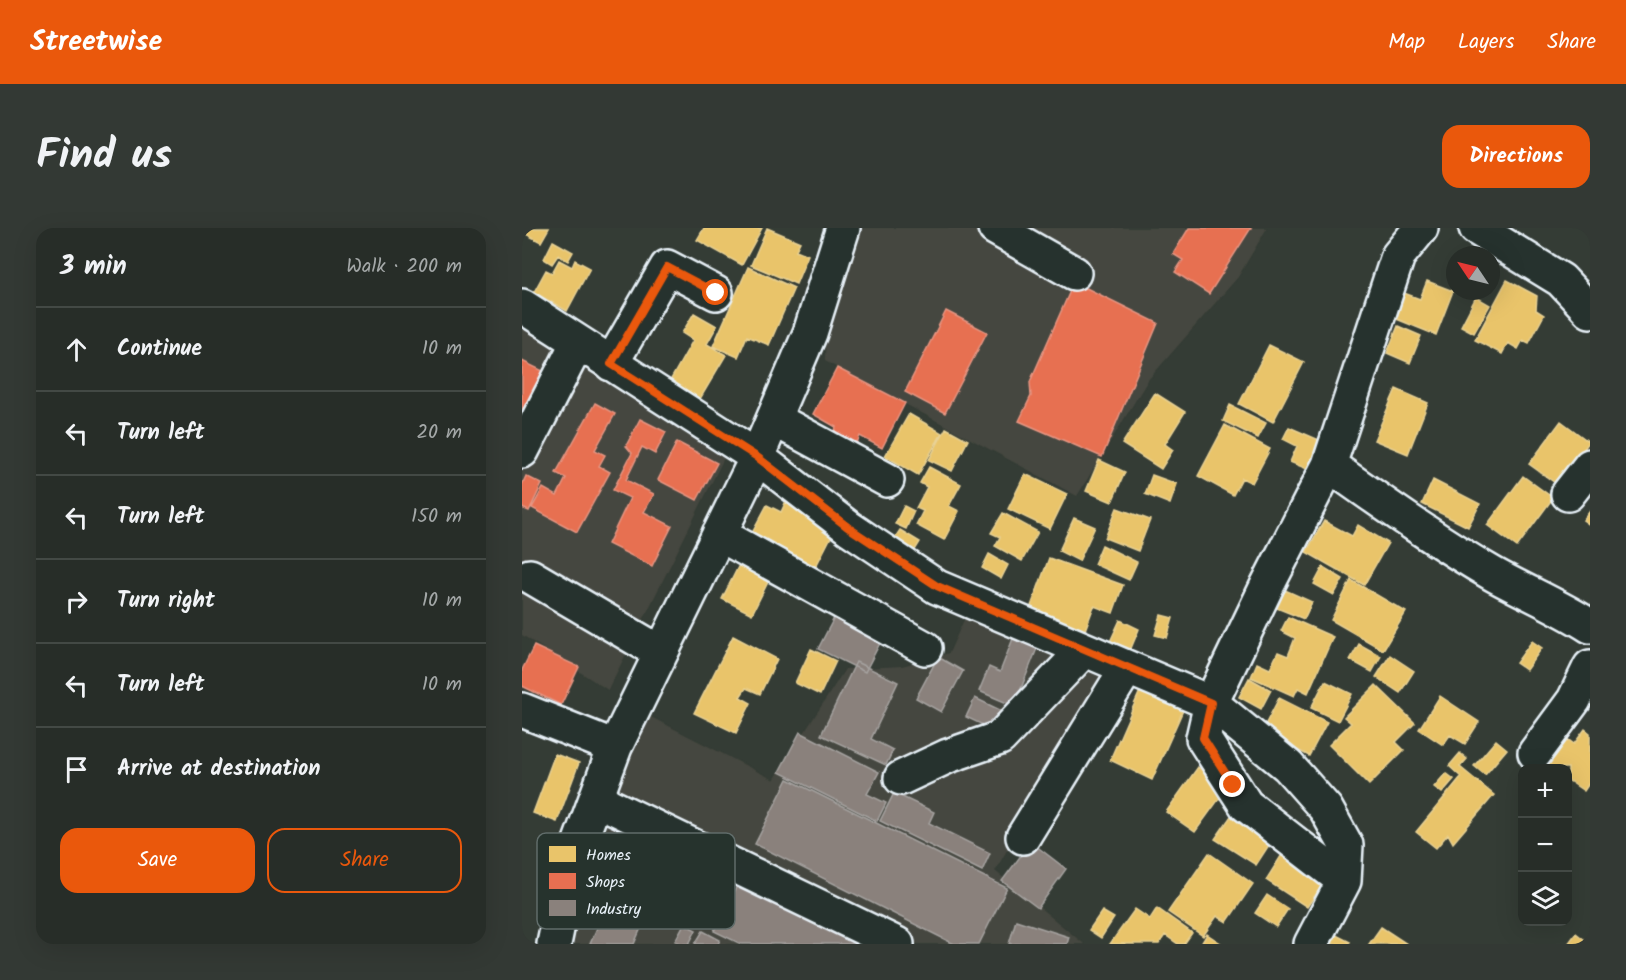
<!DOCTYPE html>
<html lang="en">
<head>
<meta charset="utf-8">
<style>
  :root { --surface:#272d28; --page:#333934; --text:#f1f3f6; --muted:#a4a8a8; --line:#434945; --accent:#ea580c }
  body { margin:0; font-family:Kalam,sans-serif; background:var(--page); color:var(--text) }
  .controls { position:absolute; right:18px; bottom:18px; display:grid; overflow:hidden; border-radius:12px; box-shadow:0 6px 24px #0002 }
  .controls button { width:54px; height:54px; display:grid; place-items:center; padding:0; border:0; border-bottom:2px solid var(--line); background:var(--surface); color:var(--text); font:30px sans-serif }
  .compass { position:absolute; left:924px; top:18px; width:54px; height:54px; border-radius:50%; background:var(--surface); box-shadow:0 6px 24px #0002; rotate:305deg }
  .stop { position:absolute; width:18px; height:18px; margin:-14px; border:4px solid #ea580c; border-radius:50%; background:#fff }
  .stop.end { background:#ea580c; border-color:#fff; box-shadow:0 2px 6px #0008 }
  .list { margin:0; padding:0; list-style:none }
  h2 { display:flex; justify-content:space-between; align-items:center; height:78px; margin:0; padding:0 24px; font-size:26px }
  h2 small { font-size:20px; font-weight:400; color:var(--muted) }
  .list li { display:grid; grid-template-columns:39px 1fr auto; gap:18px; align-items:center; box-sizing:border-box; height:84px; padding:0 24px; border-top:2px solid var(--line) }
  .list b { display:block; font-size:22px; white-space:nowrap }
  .list em { font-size:20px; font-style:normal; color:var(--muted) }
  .actions { display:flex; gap:12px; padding:18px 24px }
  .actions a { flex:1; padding:14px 0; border:2px solid var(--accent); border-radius:18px; text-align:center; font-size:21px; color:var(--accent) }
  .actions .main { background:var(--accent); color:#fff }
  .icon { flex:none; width:33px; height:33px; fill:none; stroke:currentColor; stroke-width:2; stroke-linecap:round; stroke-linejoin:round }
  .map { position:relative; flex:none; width:1068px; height:716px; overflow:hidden; border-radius:18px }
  header { display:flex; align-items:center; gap:36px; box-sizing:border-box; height:84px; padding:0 30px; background:var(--accent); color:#fff }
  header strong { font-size:28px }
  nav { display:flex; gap:33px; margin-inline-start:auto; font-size:21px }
  .intro { display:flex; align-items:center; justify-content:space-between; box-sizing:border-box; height:144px; padding:0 36px }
  h1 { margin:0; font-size:42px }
  .button { padding:15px 27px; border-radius:18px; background:var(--accent); color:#fff; font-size:21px; font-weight:700 }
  main { display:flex; gap:36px; padding:0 36px }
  aside { flex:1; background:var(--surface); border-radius:18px; box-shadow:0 6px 24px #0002 }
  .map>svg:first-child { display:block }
  .built { fill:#45473f }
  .homes { fill:#e9c46a; stroke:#e9d295; stroke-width:1.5 }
  .shops { fill:#e76f51; stroke:#e79683; stroke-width:1.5 }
  .industry { fill:#8a817c; stroke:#a6a3a1; stroke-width:1.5 }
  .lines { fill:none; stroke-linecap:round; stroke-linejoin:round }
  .minor-casing { stroke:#e8f1f8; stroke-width:38 }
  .minor { stroke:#26332d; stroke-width:33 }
  .route { stroke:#ea580c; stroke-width:8 }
  .key { fill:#26332d; stroke:#606c6a; stroke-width:1.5 }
  .key-label { font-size:16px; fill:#e8f1f8 }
</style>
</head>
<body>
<header>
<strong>Streetwise</strong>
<nav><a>Map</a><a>Layers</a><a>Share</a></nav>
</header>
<div class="intro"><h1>Find us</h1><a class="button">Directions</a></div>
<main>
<aside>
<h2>3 min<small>Walk · 200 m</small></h2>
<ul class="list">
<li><svg class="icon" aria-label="ahead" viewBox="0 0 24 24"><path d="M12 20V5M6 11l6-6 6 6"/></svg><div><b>Continue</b></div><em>10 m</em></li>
<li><svg class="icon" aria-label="left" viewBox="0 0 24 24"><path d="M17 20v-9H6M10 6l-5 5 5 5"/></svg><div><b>Turn left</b></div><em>20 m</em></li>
<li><svg class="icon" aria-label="left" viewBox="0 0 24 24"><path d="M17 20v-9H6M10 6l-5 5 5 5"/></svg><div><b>Turn left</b></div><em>150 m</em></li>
<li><svg class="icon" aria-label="right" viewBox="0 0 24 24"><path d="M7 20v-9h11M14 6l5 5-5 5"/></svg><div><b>Turn right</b></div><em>10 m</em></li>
<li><svg class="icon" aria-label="left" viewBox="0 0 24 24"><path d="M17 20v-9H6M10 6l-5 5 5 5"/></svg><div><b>Turn left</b></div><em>10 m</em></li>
<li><svg class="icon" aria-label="arrive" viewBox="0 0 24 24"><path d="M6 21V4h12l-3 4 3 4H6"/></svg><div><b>Arrive at destination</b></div></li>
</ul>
<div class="actions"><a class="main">Save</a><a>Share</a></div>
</aside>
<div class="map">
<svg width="1068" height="716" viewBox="0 0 1068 716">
  <rect width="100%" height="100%" fill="#343c35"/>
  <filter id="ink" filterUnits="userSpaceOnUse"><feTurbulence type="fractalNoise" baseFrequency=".0167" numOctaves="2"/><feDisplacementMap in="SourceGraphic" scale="12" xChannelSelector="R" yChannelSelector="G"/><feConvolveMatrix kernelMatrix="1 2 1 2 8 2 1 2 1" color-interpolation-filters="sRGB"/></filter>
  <g filter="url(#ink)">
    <!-- built -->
    <path class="built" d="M 305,0 L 745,0 L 716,49 L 626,152 L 555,268 L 303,133 Z
      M 0,88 L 205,224 L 86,462 L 0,407 Z
      M 446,383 L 588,444 L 473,643 L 562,716 L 45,716 L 66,642 L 125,487 L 252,552 L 323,441 L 380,438 L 427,425 Z"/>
    <!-- homes -->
    <path class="homes" d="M 0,0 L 27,0 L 19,14 L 0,4 Z
      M 182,0 L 240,0 L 220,37 L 175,12 Z
      M 245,0 L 278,14 L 274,22 L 286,27 L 274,56 L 229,37 Z
      M 31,13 L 51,24 L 46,33 L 36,27 L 30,36 L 22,31 Z
      M 37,32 L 50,39 L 53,32 L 68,40 L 45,83 L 12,64 L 24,42 L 30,45 Z
      M 226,39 L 272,60 L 247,117 L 225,108 L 216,129 L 191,118 Z
      M 985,52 L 1015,68 L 1014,82 L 1022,87 L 1007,115 L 1001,112 L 996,121 L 986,115 L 980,126 L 953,112 Z
      M 905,53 L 931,63 L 914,107 L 872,90 L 882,65 L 898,71 Z
      M 954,69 L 968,77 L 952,105 L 939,98 Z
      M 172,85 L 195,98 L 185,116 L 204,127 L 178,171 L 148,153 L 171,112 L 160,105 Z
      M 876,98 L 899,108 L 888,135 L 865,125 Z
      M 747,117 L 782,134 L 751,194 L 717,176 Z
      M 874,161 L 906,175 L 886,226 L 852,212 Z
      M 633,165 L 663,184 L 643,216 L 651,222 L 639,241 L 600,216 Z
      M 708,177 L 744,195 L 736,210 L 701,193 Z
      M 387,186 L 420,205 L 396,247 L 363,228 Z
      M 1039,193 L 1067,214 L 1036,257 L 1007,236 Z
      M 703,197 L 748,221 L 730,255 L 720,250 L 711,267 L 676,248 Z
      M 767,199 L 806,216 L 793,244 L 768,234 L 775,218 L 761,211 Z
      M 424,200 L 446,212 L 430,243 L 407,232 Z
      M 577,232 L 603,244 L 590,274 L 564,263 Z
      M 407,239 L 439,256 L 427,278 L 437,283 L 422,312 L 394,297 L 401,283 L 394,280 L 405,259 L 398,255 Z
      M 503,246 L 545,266 L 528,301 L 486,281 Z
      M 630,247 L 655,256 L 648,276 L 623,266 Z
      M 1001,248 L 1031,270 L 995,319 L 965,297 Z
      M 911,252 L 958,276 L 946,299 L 900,276 Z
      M 265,271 L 311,305 L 292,342 L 228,309 L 245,277 L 259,284 Z
      M 382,278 L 392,283 L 384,301 L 373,296 Z
      M 595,280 L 628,292 L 616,323 L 583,310 Z
      M 1068,283 L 1068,297 L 1061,292 Z
      M 481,285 L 516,304 L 500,333 L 473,318 L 478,309 L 469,305 Z
      M 552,290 L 573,299 L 557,333 L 537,323 Z
      M 802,293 L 830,308 L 836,297 L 866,315 L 842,357 L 784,324 Z
      M 378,302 L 398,314 L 390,327 L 370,314 Z
      M 580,317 L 615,334 L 607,352 L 572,336 Z
      M 467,326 L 486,337 L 479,351 L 460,340 Z
      M 222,327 L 252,342 L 230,386 L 200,371 Z
      M 527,330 L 601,357 L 591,385 L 572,378 L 560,410 L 505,389 Z
      M 801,339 L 821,351 L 812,367 L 792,356 Z
      M 829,352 L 884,384 L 861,422 L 809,392 Z
      M 763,362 L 790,374 L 782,391 L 755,380 Z
      M 639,387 L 651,390 L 645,410 L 633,407 Z
      M 766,389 L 811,409 L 786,465 L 776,460 L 772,468 L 729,449 L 735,435 L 748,441 L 756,424 L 766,428 L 773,410 L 759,403 Z
      M 598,392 L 617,401 L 607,425 L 587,416 Z
      M 211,408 L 255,431 L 238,466 L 224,460 L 218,469 L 229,475 L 214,505 L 172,485 Z
      M 1010,413 L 1020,420 L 1004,442 L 994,435 Z
      M 837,416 L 859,428 L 850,444 L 828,432 Z
      M 289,421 L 314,433 L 298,467 L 273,455 Z
      M 868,427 L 892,443 L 878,465 L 854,449 Z
      M 727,450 L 749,462 L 739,481 L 717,469 Z
      M 803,453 L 830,466 L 816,493 L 789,480 Z
      M 622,454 L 666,471 L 630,552 L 588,532 Z
      M 854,457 L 893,495 L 874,514 L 882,522 L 847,557 L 807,517 L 829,495 L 822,489 Z
      M 918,468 L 957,494 L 943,516 L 928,507 L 921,517 L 897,501 Z
      M 757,470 L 805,494 L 787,528 L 740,503 Z
      M 1063,501 L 1068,505 L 1068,554 L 1062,563 L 1046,552 L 1046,540 L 1030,540 L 1024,536 L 1044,510 L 1052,516 Z
      M 974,512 L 985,521 L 963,547 L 952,538 Z
      M 938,525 L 945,531 L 938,539 L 972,567 L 931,615 L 926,606 L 914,620 L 894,604 L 939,549 L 927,538 Z
      M 33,526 L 57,535 L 35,594 L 11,585 Z
      M 676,539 L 705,560 L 673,604 L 644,584 Z
      M 924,545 L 932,551 L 920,565 L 912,559 Z
      M 709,588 L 749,614 L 734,637 L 693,611 Z
      M 687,625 L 731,656 L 705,694 L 695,688 L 681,708 L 646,684 Z
      M 761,625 L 803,653 L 785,679 L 744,652 Z
      M 745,667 L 766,681 L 754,699 L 733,685 Z
      M 635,680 L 670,705 L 662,716 L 656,716 L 643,707 L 637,716 L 588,716 L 613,681 L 628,691 Z
      M 580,683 L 592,690 L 579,710 L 567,702 Z
      M 859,699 L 885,716 L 847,716 Z
      M 810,705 L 828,714 L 826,716 L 804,716 Z
      M 1054,705 L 1068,716 L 1046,716 Z
      M 685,706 L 700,716 L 679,716 Z"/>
    <!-- shops -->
    <path class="shops" d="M 667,0 L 729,0 L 687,66 L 653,44 L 661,32 L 651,26 Z
      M 552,54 L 636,95 L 580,229 L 497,193 L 509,168 L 508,154 Z
      M 424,83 L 465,104 L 423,185 L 383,164 Z
      M 0,133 L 21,143 L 3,182 L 0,180 Z
      M 315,140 L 383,175 L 360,220 L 338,208 L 333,219 L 312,208 L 314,199 L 291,186 Z
      M 73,175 L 93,186 L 73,222 L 83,227 L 77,238 L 88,244 L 55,304 L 10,280 L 21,260 L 35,268 L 44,250 L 34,245 Z
      M 118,191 L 144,204 L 133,226 L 120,219 L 104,252 L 132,266 L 122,284 L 150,298 L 130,338 L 86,316 L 108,270 L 91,262 L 110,225 L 104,218 Z
      M 155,214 L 195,235 L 175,272 L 136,252 Z
      M 4,248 L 20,256 L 7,283 L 0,280 L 0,257 Z
      M 12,418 L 57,439 L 39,477 L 0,458 L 0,442 Z"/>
    <!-- industry -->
    <path class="industry" d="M 312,390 L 359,413 L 343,444 L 296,421 Z
      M 492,408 L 516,418 L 492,478 L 457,463 L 467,439 L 478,444 Z
      M 416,429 L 441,443 L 419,484 L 394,470 Z
      M 334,434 L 376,454 L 349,511 L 371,522 L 364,537 L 299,507 Z
      M 453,470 L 486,486 L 467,500 L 444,489 Z
      M 278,504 L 357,544 L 345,566 L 364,575 L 355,593 L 257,544 Z
      M 266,551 L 485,660 L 457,716 L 432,716 L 233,616 Z
      M 372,565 L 412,584 L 407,595 L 468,625 L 460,643 L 358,593 Z
      M 509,614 L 544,641 L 516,680 L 480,653 Z
      M 217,654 L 338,716 L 219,716 L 192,703 Z
      M 92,661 L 129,677 L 112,716 L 68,716 Z
      M 494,692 L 547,709 L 545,716 L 487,716 Z
      M 162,696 L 174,702 L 167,716 L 160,716 L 153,713 Z
      M 181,703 L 198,712 L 196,716 L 173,716 Z"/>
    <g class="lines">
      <defs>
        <path id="minor" d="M 473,0 L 552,45
          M 954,0 L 1039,52 L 1068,83
          M 0,78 L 235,229 L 327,300 L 415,359 L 689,475 L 766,538 L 804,581 L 824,617 L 822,653 L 789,716
          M 89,136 L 145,39 L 194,65
          M 252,191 L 365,252
          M 0,223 L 56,114
          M 807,237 C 861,275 914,313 971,346 C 1003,364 1037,378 1068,398
          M 1046,266 L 1068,238
          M 197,306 L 403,420
          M 8,348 L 139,425
          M 0,482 L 93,519
          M 1013,525 L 1052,472 L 1068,439
          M 379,550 L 426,528 L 478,510 L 562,422
          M 74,571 L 375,716
          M 501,609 L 605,440
          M 822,653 L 724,577 L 681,510 L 689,475 L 745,358 L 807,237 L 876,28 L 899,0
          M 32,716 L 47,643 L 93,519 L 235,229 L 288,105 L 321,0"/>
      </defs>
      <!-- minor casing -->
      <use href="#minor" class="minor-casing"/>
      <!-- minor -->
      <use href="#minor" class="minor"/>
    </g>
  </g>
  <g class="lines" filter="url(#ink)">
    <!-- route -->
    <path class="route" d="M 194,65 L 145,39 L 89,136 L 235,229 L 327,300 L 415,358 L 689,475 L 681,510 L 711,557"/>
  </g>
  <!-- legend -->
  <rect x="15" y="605" width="198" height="96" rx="9" class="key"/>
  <rect x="27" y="618" width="27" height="16" fill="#e9c46a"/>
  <rect x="27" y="645" width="27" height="16" fill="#e76f51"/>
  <rect x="27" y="672" width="27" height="16" fill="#8a817c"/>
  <g class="key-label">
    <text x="64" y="632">Homes</text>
    <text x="64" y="659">Shops</text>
    <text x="64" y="686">Industry</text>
  </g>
</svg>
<div class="controls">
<button>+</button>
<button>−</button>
<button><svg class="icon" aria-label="layers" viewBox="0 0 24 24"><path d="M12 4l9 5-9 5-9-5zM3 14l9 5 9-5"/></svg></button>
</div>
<svg class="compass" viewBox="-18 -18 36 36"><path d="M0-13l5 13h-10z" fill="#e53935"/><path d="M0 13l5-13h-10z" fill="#a4a8a8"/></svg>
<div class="stop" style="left:194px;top:65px"></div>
<div class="stop end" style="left:711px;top:557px"></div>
</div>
</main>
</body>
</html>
